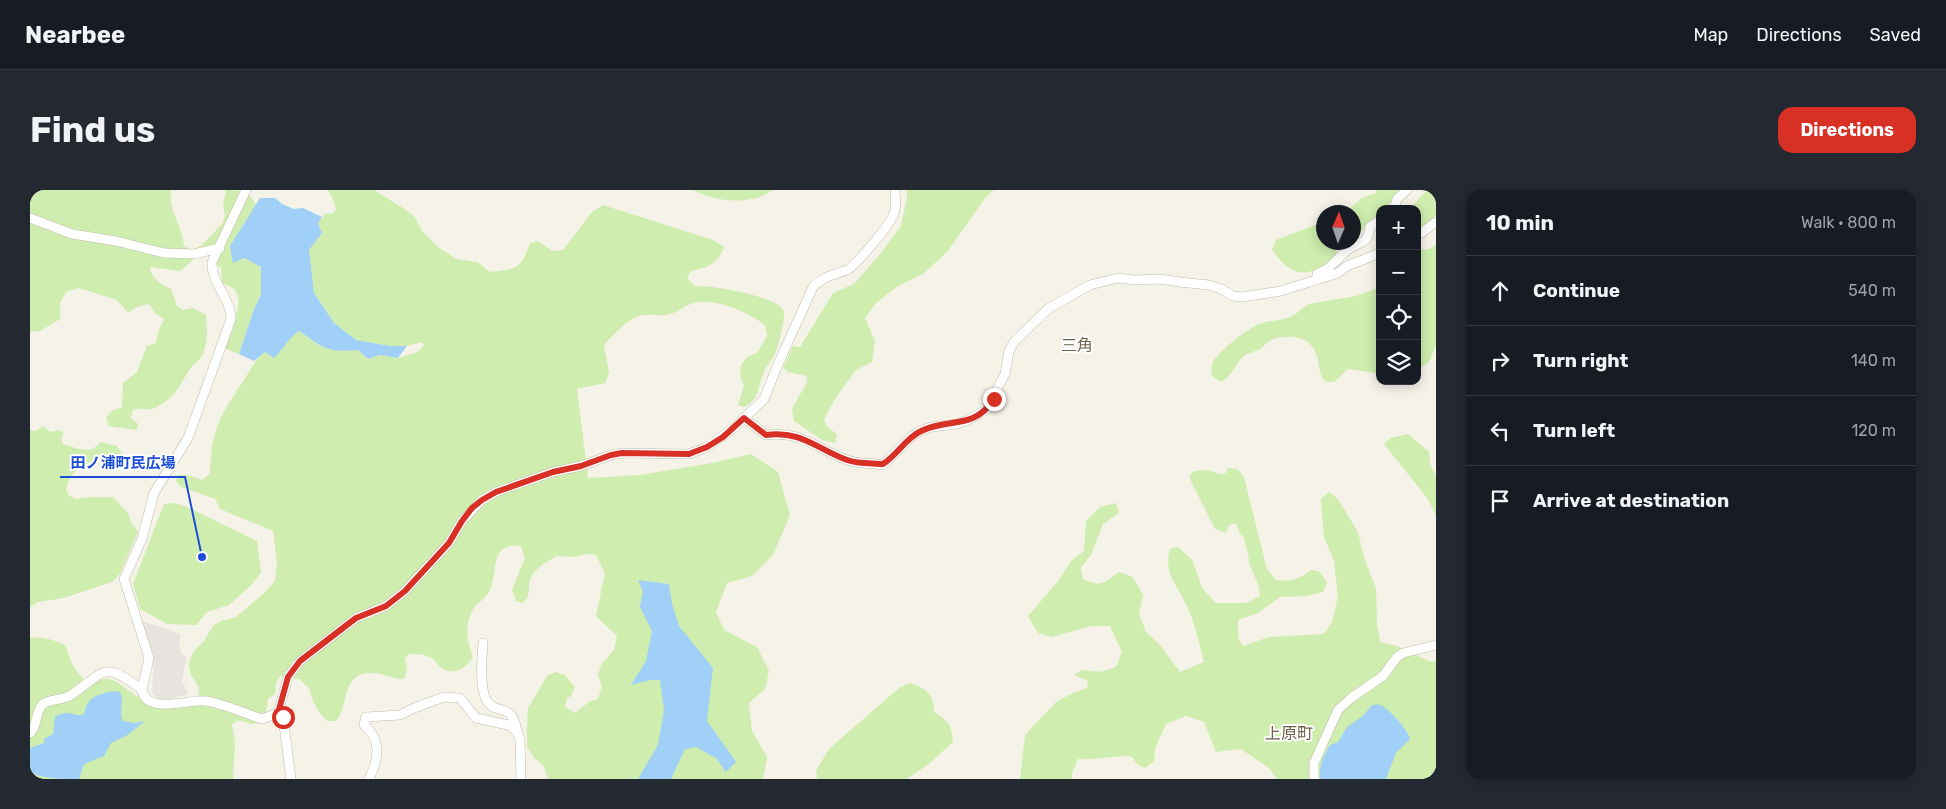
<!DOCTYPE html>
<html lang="en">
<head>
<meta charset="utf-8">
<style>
  :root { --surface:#171b24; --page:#242831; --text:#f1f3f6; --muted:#9ea1a6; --line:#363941; --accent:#d93025 }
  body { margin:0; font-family:Rubik,"Noto Sans JP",sans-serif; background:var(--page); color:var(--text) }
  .controls { position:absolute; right:15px; top:15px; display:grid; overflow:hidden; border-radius:10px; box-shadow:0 2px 12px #0003 }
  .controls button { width:45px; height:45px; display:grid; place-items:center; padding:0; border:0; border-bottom:1px solid var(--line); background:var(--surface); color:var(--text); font:25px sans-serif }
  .compass { position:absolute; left:1286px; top:15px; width:45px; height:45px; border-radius:50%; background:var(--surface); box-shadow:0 2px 12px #0003; rotate:2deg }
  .stop { position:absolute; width:15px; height:15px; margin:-11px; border:4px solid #d93025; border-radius:50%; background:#fff }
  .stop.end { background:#d93025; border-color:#fff; box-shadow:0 1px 5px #0008 }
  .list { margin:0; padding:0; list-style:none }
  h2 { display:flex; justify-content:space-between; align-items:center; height:65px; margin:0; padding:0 20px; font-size:21px }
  h2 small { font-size:16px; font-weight:400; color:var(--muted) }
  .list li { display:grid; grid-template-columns:32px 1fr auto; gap:15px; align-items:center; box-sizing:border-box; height:70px; padding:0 20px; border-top:1px solid var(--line) }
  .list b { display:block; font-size:19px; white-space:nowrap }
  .list em { font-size:16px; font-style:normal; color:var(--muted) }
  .icon { flex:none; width:28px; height:28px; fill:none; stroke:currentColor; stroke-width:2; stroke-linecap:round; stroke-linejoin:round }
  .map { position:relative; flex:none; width:1406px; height:589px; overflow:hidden; border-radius:15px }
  header { display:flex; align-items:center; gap:30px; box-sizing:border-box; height:70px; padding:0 25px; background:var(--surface); border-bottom:1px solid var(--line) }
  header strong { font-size:24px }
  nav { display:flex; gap:28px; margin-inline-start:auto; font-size:18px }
  .intro { display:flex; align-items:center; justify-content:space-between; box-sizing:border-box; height:120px; padding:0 30px }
  h1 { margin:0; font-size:35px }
  .button { padding:12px 22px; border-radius:15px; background:var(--accent); color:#fff; font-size:18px; font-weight:700 }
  main { display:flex; gap:30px; padding:0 30px }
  aside { flex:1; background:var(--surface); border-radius:15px; box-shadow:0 2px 12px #0003 }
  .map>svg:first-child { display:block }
  .green { fill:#ceedae }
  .parking { fill:#e7e4e0 }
  .water { fill:#a0d0f7 }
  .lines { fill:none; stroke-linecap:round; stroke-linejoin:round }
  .street-casing { stroke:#c2bbaa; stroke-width:10 }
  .street { stroke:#fff; stroke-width:9 }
  .route { stroke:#d93025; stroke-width:6 }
  .labels { text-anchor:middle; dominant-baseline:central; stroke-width:4; stroke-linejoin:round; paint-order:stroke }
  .quarter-label { font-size:16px; fill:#6e624c; stroke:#fff }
  .leader { fill:none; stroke:#1d4ed8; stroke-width:2 }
  .callout-dot { fill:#1d4ed8; stroke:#fff; stroke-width:2 }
  .callout-label { font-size:15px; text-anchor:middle; font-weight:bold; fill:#1d4ed8; stroke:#fff; stroke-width:4; stroke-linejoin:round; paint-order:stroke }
</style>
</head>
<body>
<header>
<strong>Nearbee</strong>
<nav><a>Map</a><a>Directions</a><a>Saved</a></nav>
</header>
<div class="intro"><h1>Find us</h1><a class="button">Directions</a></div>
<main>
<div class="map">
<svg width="1406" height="589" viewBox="0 0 1406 589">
  <rect width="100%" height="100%" fill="#f5f2e8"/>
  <!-- green -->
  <path class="green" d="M 0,0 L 141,0 C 137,18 153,38 154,56 L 162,60 L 172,55 L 193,33 L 195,25 L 193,15 L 196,0 C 211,0 220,1 226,16 L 212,36 L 214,68 L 231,77 L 231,105 L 224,119 L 209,164 L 196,159 L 195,155 C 200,141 217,110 203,98 C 200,96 195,95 192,93 L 191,78 L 186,74 L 183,63 L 164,69 L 150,81 L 120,77 C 121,89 132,95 141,99 L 147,116 L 153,120 L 163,118 L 176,125 C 177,137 178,152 173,164 C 172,168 166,172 163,175 C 148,194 150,205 125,218 C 118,221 110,217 103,220 L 101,228 L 108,234 L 107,240 L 79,236 L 76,228 L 82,221 L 92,217 L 93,193 L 107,182 L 117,156 L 126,153 L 129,140 L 134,129 L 126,124 L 119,114 L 107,117 L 98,123 L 87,110 L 49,98 L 36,102 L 30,113 L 30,129 L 10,141 L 0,142 Z
    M 298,0 L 344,0 L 373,18 L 385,27 L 392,41 L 408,57 L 426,69 L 447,72 L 460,82 C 486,79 491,80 500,53 L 508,51 L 522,61 L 533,60 L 562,22 L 573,15 L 683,50 L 694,57 C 688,75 678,77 661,81 L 657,88 L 665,96 C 680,95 750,106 754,122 C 755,128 748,160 744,166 C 741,172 736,176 734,182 C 728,195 729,211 714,217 L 708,215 L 714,196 L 710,185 L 711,175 L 717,167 L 727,163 L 737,146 L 735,135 C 719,122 684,107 664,113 C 655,115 649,122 640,124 C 630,127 618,123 609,126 C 598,129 582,146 574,155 L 579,183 L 575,193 L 547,199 L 558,288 L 610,285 L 682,273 L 721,264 L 748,282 L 760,325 L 743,365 L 722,386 L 697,393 L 686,422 L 694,440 L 727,457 L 739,481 L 735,499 L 719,513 L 722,541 L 737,567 L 733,589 L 518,589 L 514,576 L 504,568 L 497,556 L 497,535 L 498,518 L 517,486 L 525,482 L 535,485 L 545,497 L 541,506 L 537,508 L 535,517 L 545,523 L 560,511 L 568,509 L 572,496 L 568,485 L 571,475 L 584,460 L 587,446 L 566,426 L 575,383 L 566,365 L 555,364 L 545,367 L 527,366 L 516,372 L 506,380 L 500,389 L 498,407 L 493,413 L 486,411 L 482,400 L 495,368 L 491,356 C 458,351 469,384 459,402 C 455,409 447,413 443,419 C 434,435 437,452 443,467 C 436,478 426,485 413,479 C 409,477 406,471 402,468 C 395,464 386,464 378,464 L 375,470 L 377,479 L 374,489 C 361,489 353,483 343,483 C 310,482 320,515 306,531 L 297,531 L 289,522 L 282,509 L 279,498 L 269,489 L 250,486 L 246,493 L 245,504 L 238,509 L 235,529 C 226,536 218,534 209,530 L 202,534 L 205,554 L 203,589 L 0,589 L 0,448 C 13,446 23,450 35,455 C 40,471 46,484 60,495 C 79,485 82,488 99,501 C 107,506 115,511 123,516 L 168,509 L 169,498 L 160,483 L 159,474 L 163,462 L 174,451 L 183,436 L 191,431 L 206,427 L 233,404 L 245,391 L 247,372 L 243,341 L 190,319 L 185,309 L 151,297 L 146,291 L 148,285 L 158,285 L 172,290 L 180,283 C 181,240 191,224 214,190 C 221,179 225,170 235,162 L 250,162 L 258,149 L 269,141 C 292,158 299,163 328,160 L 338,169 L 350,165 L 368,168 L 388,162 L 394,155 L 391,152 L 377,156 L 360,156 L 326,150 L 304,133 L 284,103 L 279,60 L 292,43 L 288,32 L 295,24 L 303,23 L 306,19 L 303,9 Z
    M 663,0 L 743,0 C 721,16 685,12 663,0 Z
    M 877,0 L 964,0 L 955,8 L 918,61 L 893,84 L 868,96 L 846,113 L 835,128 L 845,151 L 842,172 L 826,180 L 805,209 L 794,229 L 797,237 L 807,244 L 805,253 L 792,250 L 764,231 L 762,219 L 777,192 L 776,186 L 758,182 L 753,178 L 763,156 L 770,157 L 803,103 L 824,94 L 851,63 L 871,36 L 877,8 Z
    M 1347,0 L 1370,0 L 1355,19 L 1350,19 L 1350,23 C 1340,31 1334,41 1324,46 L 1324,22 L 1316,22 L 1332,8 L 1346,3 Z
    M 1397,0 L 1406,0 L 1406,26 L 1387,40 L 1387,19 L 1379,19 Z
    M 1293,32 L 1294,52 L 1313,53 L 1306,58 L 1307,65 C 1292,78 1274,91 1255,75 C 1250,71 1246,64 1242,60 L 1246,50 Z
    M 1406,55 L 1406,156 L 1399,172 L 1387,180 L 1387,75 L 1389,71 L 1387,68 L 1387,60 L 1399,59 Z
    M 1350,97 L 1350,189 L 1345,183 L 1318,179 L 1304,192 L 1296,192 C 1285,182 1293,167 1280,154 C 1272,146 1255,145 1244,149 C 1237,151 1234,157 1228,160 C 1224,162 1217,163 1214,166 C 1204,175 1204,184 1191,192 L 1182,186 C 1182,183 1181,178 1182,174 C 1186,163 1218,138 1229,134 C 1239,130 1250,131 1260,127 C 1268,124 1271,118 1279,114 L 1326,106 Z
    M 13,236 L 20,242 L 29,240 L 34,243 L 31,249 L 33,254 C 47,258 61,266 70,252 L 87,256 L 92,264 L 88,268 C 74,269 53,272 43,284 C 39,288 37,295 36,299 L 39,306 L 47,309 C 59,306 70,308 83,307 L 98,323 L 101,332 L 108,342 L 90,384 L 82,392 L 34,408 L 8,412 L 0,417 L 0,240 L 5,241 Z
    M 1378,244 L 1399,262 L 1400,274 L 1406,286 L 1406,326 L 1398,309 L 1354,254 L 1361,248 Z
    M 1198,278 L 1208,279 L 1214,287 L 1237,379 L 1246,390 C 1263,392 1268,389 1282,380 L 1290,382 L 1297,393 L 1293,402 L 1277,406 L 1250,407 L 1228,423 L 1208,430 L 1208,448 L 1213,456 L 1239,447 L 1294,444 L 1302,432 L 1308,406 L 1304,371 L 1294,347 L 1291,309 L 1299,302 L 1308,309 L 1328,342 L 1335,371 L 1346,398 L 1347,433 L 1350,452 L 1367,456 L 1401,472 L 1406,470 L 1406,589 L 1247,589 L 1239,578 L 1211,559 L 1186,562 L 1174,532 L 1156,526 L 1136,534 L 1125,558 L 1124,571 L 1115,578 L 1108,575 L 1101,566 C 1083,566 1066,570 1048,569 L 1042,583 L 1042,589 L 990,589 L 995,545 L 1026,512 L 1041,504 L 1057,498 L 1058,491 L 1044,485 L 1052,480 L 1070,482 L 1086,477 L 1092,462 L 1080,436 L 1061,436 L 1022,447 L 1008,443 L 998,426 L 1029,390 L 1041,371 L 1054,361 L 1056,331 L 1070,317 L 1086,313 L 1089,323 L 1073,334 L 1061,365 L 1051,377 L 1053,389 C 1070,398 1074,393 1089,382 L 1103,387 L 1113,405 L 1109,424 L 1116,442 L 1130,455 L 1150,482 L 1174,472 C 1169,453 1165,433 1157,416 C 1147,393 1133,385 1140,359 L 1148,357 L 1163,371 L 1172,398 L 1186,413 L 1216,413 L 1230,406 L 1229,397 L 1220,375 L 1214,347 L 1210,344 L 1206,333 L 1199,335 L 1196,343 L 1185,339 L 1159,287 L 1164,281 L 1176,280 L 1191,284 L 1196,283 Z
    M 145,313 L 157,317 L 227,351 L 231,383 L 220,396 L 199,415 L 177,422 L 166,435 L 137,434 L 110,419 L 103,394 L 134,314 Z
    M 880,493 C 895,497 905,506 904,522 C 919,531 922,535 923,552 L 900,573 L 877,589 L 787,589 L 786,581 L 799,559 L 869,498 Z"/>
  <!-- parking -->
  <path class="parking" d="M 112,431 L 151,444 L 149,455 L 151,464 L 157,467 L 152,490 L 158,504 L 138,509 L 127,509 L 122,503 L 124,466 Z"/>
  <!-- water -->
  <path class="water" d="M 230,8 L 245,8 L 252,14 L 264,19 L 273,18 L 292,27 L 288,33 L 292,43 L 279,60 L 284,103 L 304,133 L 326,150 L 360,156 L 377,156 L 368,168 L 350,165 L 338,169 L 328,160 C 298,163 293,158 269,141 C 257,150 254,158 244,168 L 235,162 L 224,171 L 209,164 L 224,119 L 231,105 L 231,77 L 214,68 L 203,73 L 200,56 Z
    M 608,390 L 639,394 L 642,414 L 649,436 L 683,478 L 677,531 L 706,572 L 696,582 L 686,568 L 666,557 L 655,559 L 641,589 L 608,589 L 628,555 L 634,520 L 630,490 L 620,490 L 601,495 L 616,471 L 622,441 L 610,417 L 613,401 Z
    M 85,501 L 90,502 C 95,511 88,522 93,531 L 105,533 L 115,531 L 96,546 L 81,553 L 74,566 L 54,574 L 49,589 C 34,589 12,589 0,582 L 0,558 L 14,553 L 14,549 L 23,544 L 25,527 C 39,519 41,526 53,525 C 55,521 56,516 58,513 C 62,505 77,502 85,501 Z
    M 1342,515 C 1344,515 1347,514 1350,515 C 1359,518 1378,540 1380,549 L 1366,563 L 1356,589 L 1290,589 C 1289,575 1293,567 1300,555 L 1308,552 L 1317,537 L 1333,526 Z"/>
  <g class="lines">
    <defs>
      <path id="street" d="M 1364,19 L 1367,9 L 1377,0
        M 0,28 L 42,44 L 86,51 L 134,63 L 164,64 L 190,58
        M 1387,46 L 1406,32
        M 1287,84 C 1305,77 1307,66 1322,57 C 1327,54 1333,53 1336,49 C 1339,45 1339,42 1340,37 L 1350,30
        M 714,228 L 736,245 C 771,240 787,259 817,270 C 828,274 842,273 853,275 L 881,247 L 890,241 L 901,237 L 927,234 L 938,230 L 957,219 L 975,184 L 979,161 L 984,152 L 1019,118 L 1060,95 L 1088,88 L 1104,90 L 1130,89 L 1149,92 L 1179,95 L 1191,99 L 1203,106 L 1212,107 L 1251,101 L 1308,83 L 1317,76 L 1350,63
        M 453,453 C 452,467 449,499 457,511 C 467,526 482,511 487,541
        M 112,500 L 119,468 L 94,389 L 112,349 L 124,303 L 158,248 L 201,129 C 201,108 181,93 182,72 L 216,0
        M 248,523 L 258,487 L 270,471 L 326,428 L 356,416 L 375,401 L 419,353 L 432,331 L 452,310 L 466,302 L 523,282 L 551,276 L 581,265 L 592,263 L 659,264 L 677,257 L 704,238 L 734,209 L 749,172 L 783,97 C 792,87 804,85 817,80 C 826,75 862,33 864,23 C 867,16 865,8 865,0
        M 248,523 L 253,527 L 261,589
        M 0,543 C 8,536 5,523 12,515 C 19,508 32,511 41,505 C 76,481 73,470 112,500 C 117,525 159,509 176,511 C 192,513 216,524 232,529 L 248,523
        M 339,589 C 349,569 352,550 334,535 L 336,527 L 370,525 L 384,518 L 414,507 L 430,508 L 446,528 L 478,535 L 487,541 L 490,550 L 491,589
        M 1284,589 L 1284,573 L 1308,520 L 1321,508 L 1353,486 L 1367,467 L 1373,463 L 1406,455"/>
    </defs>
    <!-- street casing -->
    <use href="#street" class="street-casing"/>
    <!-- street -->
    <use href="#street" class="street"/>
  </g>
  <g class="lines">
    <!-- route -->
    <path class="route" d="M 253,527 L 248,523 L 258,487 L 270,471 L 326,428 L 356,416 L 375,401 L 419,353 L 432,331 L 442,318 L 452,310 L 466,302 L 523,282 L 551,276 L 581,265 L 592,263 L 659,264 L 677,257 L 693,247 L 714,228 L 736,245 C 771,240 787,259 817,270 C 828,274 842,273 853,274 C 867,265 876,248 891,241 C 919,227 943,241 964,209"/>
  </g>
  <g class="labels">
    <!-- quarter labels -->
    <g class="quarter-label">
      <text x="1047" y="155">三角</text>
      <text x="1259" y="543">上原町</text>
    </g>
  </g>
  <!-- callouts -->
  <path class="leader" d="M172 367L155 287H30"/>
  <circle class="callout-dot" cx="172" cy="367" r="5"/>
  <g class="callout-label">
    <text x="93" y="278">田ノ浦町民広場</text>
  </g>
</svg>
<div class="controls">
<button>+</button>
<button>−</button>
<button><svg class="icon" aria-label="locate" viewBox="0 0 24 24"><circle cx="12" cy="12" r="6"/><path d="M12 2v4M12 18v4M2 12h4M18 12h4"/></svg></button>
<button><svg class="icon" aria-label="layers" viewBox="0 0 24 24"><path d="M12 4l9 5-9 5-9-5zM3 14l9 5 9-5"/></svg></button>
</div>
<svg class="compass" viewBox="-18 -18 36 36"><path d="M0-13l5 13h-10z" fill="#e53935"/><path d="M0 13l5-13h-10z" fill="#9ea1a6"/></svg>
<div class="stop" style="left:253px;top:527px"></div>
<div class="stop end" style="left:964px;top:209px"></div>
</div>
<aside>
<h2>10 min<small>Walk · 800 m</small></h2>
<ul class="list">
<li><svg class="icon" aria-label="ahead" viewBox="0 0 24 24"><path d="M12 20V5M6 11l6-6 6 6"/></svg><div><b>Continue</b></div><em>540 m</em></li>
<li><svg class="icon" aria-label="right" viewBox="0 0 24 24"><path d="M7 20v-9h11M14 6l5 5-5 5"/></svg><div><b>Turn right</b></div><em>140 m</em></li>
<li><svg class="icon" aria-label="left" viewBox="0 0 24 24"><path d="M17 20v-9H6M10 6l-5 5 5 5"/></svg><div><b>Turn left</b></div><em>120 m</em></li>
<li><svg class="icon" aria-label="arrive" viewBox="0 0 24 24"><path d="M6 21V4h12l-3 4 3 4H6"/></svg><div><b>Arrive at destination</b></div></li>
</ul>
</aside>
</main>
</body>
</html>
